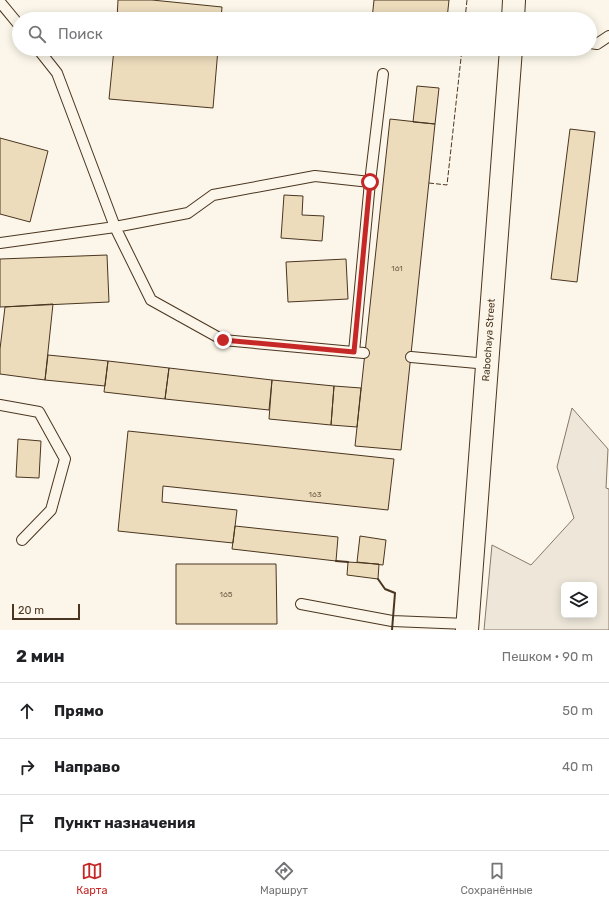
<!DOCTYPE html>
<html lang="ru">
<head>
<meta charset="utf-8">
<style>
  :root { --surface:#fff; --page:#f6f6f6; --text:#202124; --muted:#757577; --line:#e0e0e0; --accent:#c62828 }
  body { margin:0; font-family:Rubik,sans-serif; background:var(--page); color:var(--text) }
  .controls { position:absolute; right:12px; bottom:12px; display:grid; overflow:hidden; border-radius:6px; box-shadow:0 2px 10px #0003 }
  .controls button { width:36px; height:36px; display:grid; place-items:center; padding:0; border:0; border-bottom:1px solid var(--line); background:var(--surface); color:var(--text); font:20px sans-serif }
  .scale { position:absolute; left:12px; bottom:10px; width:68px; box-sizing:border-box; padding-left:4px; border:2px solid #4a3520; border-top:0; font-size:11px; line-height:14px; white-space:nowrap; color:#4a3520; -webkit-text-stroke:3px #fbf6e9; paint-order:stroke }
  .stop { position:absolute; width:12px; height:12px; margin:-9px; border:3px solid #c62828; border-radius:50%; background:#fff }
  .stop.end { background:#c62828; border-color:#fff; box-shadow:0 1px 4px #0008 }
  .list { margin:0; padding:0; list-style:none }
  h2 { display:flex; justify-content:space-between; align-items:center; height:52px; margin:0; padding:0 16px; font-size:17px }
  h2 small { font-size:13px; font-weight:400; color:var(--muted) }
  .list li { display:grid; grid-template-columns:26px 1fr auto; gap:12px; align-items:center; box-sizing:border-box; height:56px; padding:0 16px; border-top:1px solid var(--line) }
  .list b { display:block; font-size:15px; white-space:nowrap }
  .list em { font-size:13px; font-style:normal; color:var(--muted) }
  .icon { flex:none; width:22px; height:22px; fill:none; stroke:currentColor; stroke-width:2; stroke-linecap:round; stroke-linejoin:round }
  .map { position:relative; flex:none; width:609px; height:630px; overflow:hidden }
  .search { position:absolute; background:var(--surface); box-shadow:0 2px 10px #0003; left:12px; right:12px; top:12px; height:44px; display:flex; align-items:center; gap:10px; box-sizing:border-box; padding:0 14px; border-radius:22px; color:var(--muted); font-size:15px }
  .sheet { height:220px; background:var(--surface) }
  nav { display:flex; justify-content:space-around; align-items:center; box-sizing:border-box; height:56px; border-top:1px solid var(--line); background:var(--surface); font-size:11px; color:var(--muted) }
  nav a { display:grid; justify-items:center; gap:2px }
  nav .on { color:var(--accent) }
  .map>svg:first-child { display:block }
  .green { fill:#ede6d9; stroke:#887966; fill-rule:evenodd }
  .building { fill:#ecdcbc; stroke:#4a3520 }
  .lines { fill:none; stroke-linecap:round; stroke-linejoin:round }
  .lane-casing { stroke:#4a3520; stroke-width:12 }
  .secondary-casing { stroke:#4a3520; stroke-width:24 }
  .lane { stroke:#fbf6e9; stroke-width:10 }
  .secondary { stroke:#fbf6e9; stroke-width:22 }
  .fence { stroke:#4a3520; stroke-width:1; stroke-dasharray:5 2; stroke-linecap:butt }
  .wall { stroke:#4a3520; stroke-width:2 }
  .route { stroke:#c62828; stroke-width:5 }
  .labels { text-anchor:middle; dominant-baseline:central; stroke-width:3; stroke-linejoin:round; paint-order:stroke }
  .number-label { font-size:8px; fill:#725f47 }
  .street-label { font-size:10px; fill:#4a3520; stroke:#fbf6e9 }
</style>
</head>
<body>
<div class="map">
<svg width="609" height="630" viewBox="0 0 609 630">
  <rect width="100%" height="100%" fill="#fbf6e9"/>
  <!-- green -->
  <path class="green" d="M 572,408 L 608,449 L 606,488 L 609,489 L 609,630 L 484,630 L 492,545 L 531,565 L 574,518 L 557,467 ZM 564,585 L 594,585 L 594,615 L 564,615 Z"/>
  <!-- building -->
  <path class="building" d="M 118,0 L 152,0 L 222,7 L 221,19 L 117,19 Z
    M 374,0 L 449,0 L 447,19 L 372,19 Z
    M 114,49 L 218,49 L 213,108 L 109,99 Z
    M 384,49 L 445,49 L 444,54 Z
    M 417,86 L 439,88 L 435,124 L 413,122 Z
    M 390,119 L 435,124 L 401,450 L 355,446 Z
    M 570,129 L 595,132 L 577,282 L 551,279 Z
    M 0,138 L 48,151 L 30,222 L 0,214 Z
    M 284,195 L 303,196 L 302,215 L 324,216 L 322,241 L 281,238 Z
    M 107,255 L 109,302 L 0,307 L 0,259 Z
    M 346,259 L 348,299 L 288,302 L 286,262 Z
    M 53,304 L 45,380 L 0,374 L 0,349 L 5,307 Z
    M 48,355 L 108,361 L 105,386 L 45,380 Z
    M 108,361 L 169,368 L 165,399 L 104,392 Z
    M 169,368 L 272,380 L 269,410 L 165,399 Z
    M 272,380 L 334,386 L 331,425 L 269,419 Z
    M 334,386 L 361,388 L 357,427 L 331,425 Z
    M 128,431 L 394,459 L 388,510 L 163,486 L 162,502 L 237,510 L 233,543 L 118,531 Z
    M 18,439 L 41,441 L 39,478 L 16,477 Z
    M 235,526 L 338,537 L 336,561 L 232,549 Z
    M 360,536 L 386,540 L 383,565 L 357,562 Z
    M 348,562 L 379,564 L 378,579 L 347,575 Z
    M 176,564 L 276,564 L 277,624 L 176,624 Z"/>
  <g class="lines">
    <defs>
      <path id="lane" d="M 0,2 L 19,25
        M 590,43 L 597,44 L 609,36
        M 38,49 L 57,73 L 115,227 L 188,213 L 213,195 L 315,176 L 370,182
        M 0,243 L 115,227 L 151,300 L 223,340 L 364,353
        M 354,352 L 370,182 L 383,74
        M 411,357 L 488,364
        M 0,405 L 39,412 L 65,459 L 51,510 L 22,540
        M 301,604 L 392,621 L 467,624"/>
      <path id="secondary" d="M 513,19 L 514,0
        M 467,630 L 511,49"/>
    </defs>
    <!-- lane casing -->
    <use href="#lane" class="lane-casing"/>
    <!-- secondary casing -->
    <use href="#secondary" class="secondary-casing"/>
    <!-- lane -->
    <use href="#lane" class="lane"/>
    <!-- secondary -->
    <use href="#secondary" class="secondary"/>
    <!-- fence -->
    <path class="fence" d="M 465,19 L 467,0
      M 429,183 L 447,185 L 462,49"/>
    <!-- wall -->
    <path class="wall" d="M 336,561 L 348,562
      M 378,579 L 385,589 L 395,593 L 392,630"/>
  </g>
  <g class="lines">
    <!-- route -->
    <path class="route" d="M 223,340 L 354,352 L 370,182"/>
  </g>
  <g class="labels">
    <!-- number labels -->
    <g class="number-label">
      <text x="397" y="268">161</text>
      <text x="315" y="494">163</text>
      <text x="226" y="594">165</text>
    </g>
    <!-- street labels -->
    <g class="street-label">
      <text transform="translate(489 340) rotate(-86)">Rabochaya Street</text>
    </g>
  </g>
</svg>
<div class="controls">
<button><svg class="icon" aria-label="layers" viewBox="0 0 24 24"><path d="M12 4l9 5-9 5-9-5zM3 14l9 5 9-5"/></svg></button>
</div>
<div class="scale">20 m</div>
<div class="stop" style="left:370px;top:182px"></div>
<div class="stop end" style="left:223px;top:340px"></div>
<div class="search"><svg class="icon" aria-label="search" viewBox="0 0 24 24"><circle cx="10" cy="10" r="6"/><path d="M15 15l6 6"/></svg>Поиск</div>
</div>
<section class="sheet">
<h2>2 мин<small>Пешком · 90 m</small></h2>
<ul class="list">
<li><svg class="icon" aria-label="ahead" viewBox="0 0 24 24"><path d="M12 20V5M6 11l6-6 6 6"/></svg><div><b>Прямо</b></div><em>50 m</em></li>
<li><svg class="icon" aria-label="right" viewBox="0 0 24 24"><path d="M7 20v-9h11M14 6l5 5-5 5"/></svg><div><b>Направо</b></div><em>40 m</em></li>
<li><svg class="icon" aria-label="arrive" viewBox="0 0 24 24"><path d="M6 21V4h12l-3 4 3 4H6"/></svg><div><b>Пункт назначения</b></div></li>
</ul>
</section>
<nav>
<a class="on"><svg class="icon" aria-label="map" viewBox="0 0 24 24"><path d="M3 6l6-2 6 2 6-2v14l-6 2-6-2-6 2zM9 4v14M15 6v14"/></svg>Карта</a>
<a><svg class="icon" aria-label="directions" viewBox="0 0 24 24"><path d="M12 3l9 9-9 9-9-9zM9 14v-3h6M13 9l2 2-2 2"/></svg>Маршрут</a>
<a><svg class="icon" aria-label="saved" viewBox="0 0 24 24"><path d="M7 4h10v16l-5-4-5 4z"/></svg>Сохранённые</a>
</nav>
</body>
</html>
